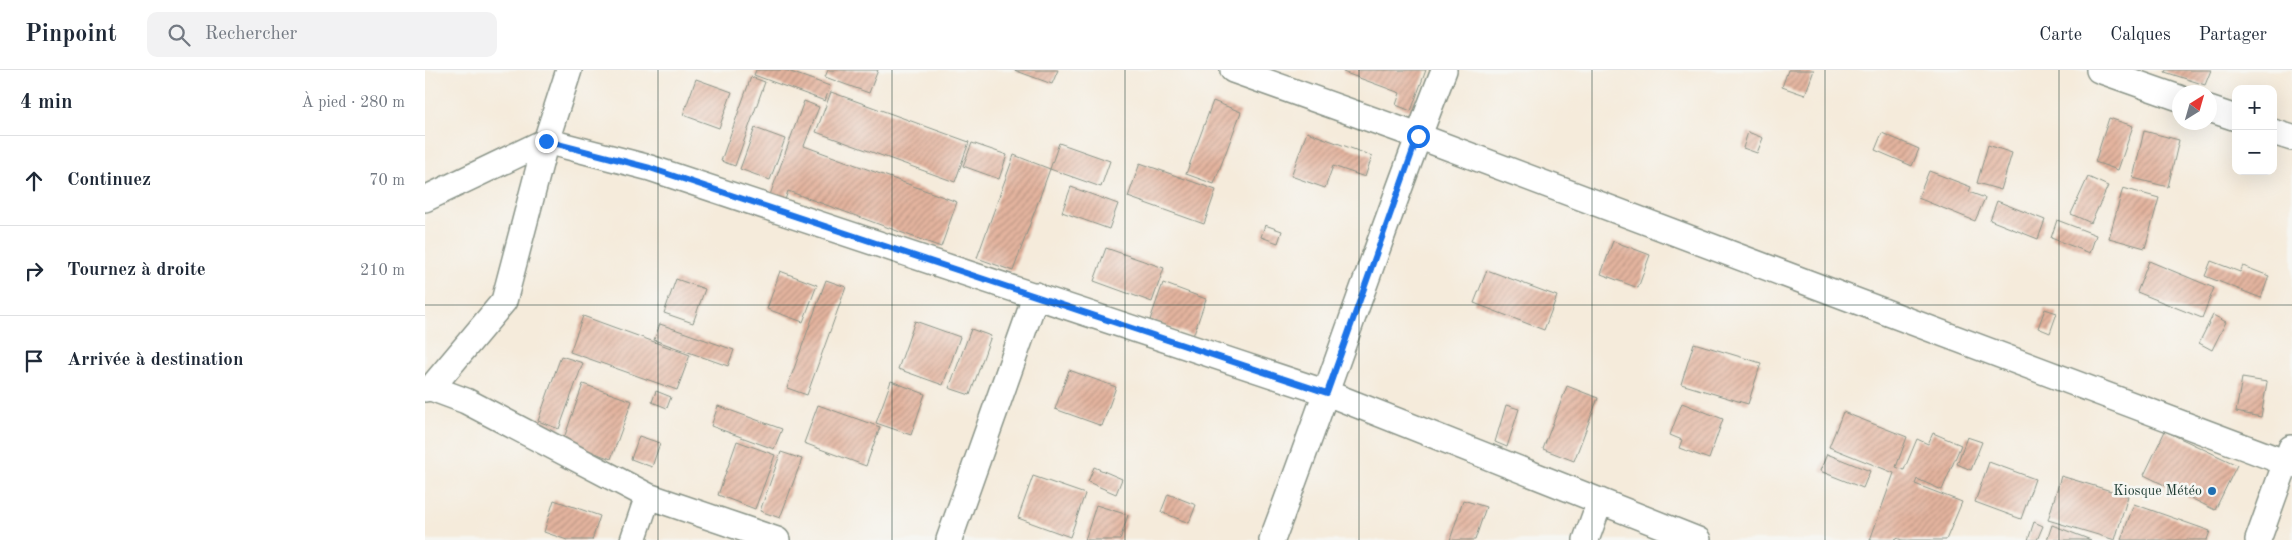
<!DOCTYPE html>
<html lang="fr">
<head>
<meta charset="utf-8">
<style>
  :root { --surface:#fff; --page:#f2f2f3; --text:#1f2937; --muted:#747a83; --line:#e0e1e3 }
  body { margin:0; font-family:"Old Standard TT",serif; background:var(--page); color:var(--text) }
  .controls { position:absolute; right:15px; top:15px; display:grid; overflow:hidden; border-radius:10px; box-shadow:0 5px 20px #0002 }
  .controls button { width:45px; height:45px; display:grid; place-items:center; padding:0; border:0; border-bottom:1px solid var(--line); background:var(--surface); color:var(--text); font:25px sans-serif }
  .compass { position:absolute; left:1747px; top:15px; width:45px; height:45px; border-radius:50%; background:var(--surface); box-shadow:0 5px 20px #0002; rotate:37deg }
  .stop { position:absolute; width:15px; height:15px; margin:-11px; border:4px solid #1a73e8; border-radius:50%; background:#fff }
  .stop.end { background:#1a73e8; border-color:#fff; box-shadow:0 1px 5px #0008 }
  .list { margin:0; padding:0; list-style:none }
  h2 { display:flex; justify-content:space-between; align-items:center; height:65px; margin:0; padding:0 20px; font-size:21px }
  h2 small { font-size:16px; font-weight:400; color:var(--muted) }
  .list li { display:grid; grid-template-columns:32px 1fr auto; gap:15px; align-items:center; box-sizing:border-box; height:90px; padding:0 20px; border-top:1px solid var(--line) }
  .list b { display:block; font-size:19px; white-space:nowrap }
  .list em { font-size:16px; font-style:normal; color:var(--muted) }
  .icon { flex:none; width:28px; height:28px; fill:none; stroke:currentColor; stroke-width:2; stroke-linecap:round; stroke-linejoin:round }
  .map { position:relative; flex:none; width:1867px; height:470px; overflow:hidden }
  header { display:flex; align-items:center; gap:30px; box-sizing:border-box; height:70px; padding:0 25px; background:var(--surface); border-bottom:1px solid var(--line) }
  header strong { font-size:24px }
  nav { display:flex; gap:28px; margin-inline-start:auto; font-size:18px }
  .search { width:350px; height:45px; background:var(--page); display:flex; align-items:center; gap:12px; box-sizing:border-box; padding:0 18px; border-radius:10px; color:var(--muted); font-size:19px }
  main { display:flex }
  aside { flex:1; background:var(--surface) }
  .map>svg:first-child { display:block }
  .building { fill:url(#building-hatch) }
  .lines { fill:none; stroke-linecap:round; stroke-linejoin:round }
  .minor-casing { stroke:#8a9488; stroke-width:28 }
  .minor { stroke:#fff; stroke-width:25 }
  .route { stroke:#1a73e8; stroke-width:6 }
  .grid { fill:none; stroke:#1f3d34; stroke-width:1; stroke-opacity:0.55 }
  .poi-dot { fill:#1f6fb2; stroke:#f6f6f2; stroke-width:2 }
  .labels { text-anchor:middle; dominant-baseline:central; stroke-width:5; stroke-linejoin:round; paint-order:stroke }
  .poi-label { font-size:14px; fill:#1f3d34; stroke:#f6f6f2; text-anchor:end }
</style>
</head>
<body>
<header>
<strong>Pinpoint</strong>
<div class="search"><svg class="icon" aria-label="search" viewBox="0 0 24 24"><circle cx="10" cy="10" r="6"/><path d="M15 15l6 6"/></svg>Rechercher</div>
<nav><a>Carte</a><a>Calques</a><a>Partager</a></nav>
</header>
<main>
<aside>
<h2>4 min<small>À pied · 280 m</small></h2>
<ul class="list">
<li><svg class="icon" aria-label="ahead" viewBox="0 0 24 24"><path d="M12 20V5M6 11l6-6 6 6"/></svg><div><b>Continuez</b></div><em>70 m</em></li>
<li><svg class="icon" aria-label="right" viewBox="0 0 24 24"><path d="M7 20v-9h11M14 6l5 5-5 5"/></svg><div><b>Tournez à droite</b></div><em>210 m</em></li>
<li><svg class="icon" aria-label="arrive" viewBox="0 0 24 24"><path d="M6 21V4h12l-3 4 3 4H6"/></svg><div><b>Arrivée à destination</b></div></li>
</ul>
</aside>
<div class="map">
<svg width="1867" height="470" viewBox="0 0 1867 470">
  <defs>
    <pattern id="building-hatch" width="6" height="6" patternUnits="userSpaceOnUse" patternTransform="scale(1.25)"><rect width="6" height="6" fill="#e4b49f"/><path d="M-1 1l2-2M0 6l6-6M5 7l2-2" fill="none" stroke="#b89482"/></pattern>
  </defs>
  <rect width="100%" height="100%" fill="#f6f6f2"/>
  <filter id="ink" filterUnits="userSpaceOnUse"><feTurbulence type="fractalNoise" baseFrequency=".02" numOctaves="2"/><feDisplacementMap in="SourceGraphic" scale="10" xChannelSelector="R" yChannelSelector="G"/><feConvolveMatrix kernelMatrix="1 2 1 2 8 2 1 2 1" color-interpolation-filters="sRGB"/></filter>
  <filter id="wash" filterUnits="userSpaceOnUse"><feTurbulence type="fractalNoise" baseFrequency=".0096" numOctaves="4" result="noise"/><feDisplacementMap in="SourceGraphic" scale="20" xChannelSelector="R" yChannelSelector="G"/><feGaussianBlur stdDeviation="1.12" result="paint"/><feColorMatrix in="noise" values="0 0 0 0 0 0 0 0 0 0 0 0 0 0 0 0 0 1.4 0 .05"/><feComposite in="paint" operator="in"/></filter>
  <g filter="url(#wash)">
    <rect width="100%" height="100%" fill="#f5ebdb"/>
    <g id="blocks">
      <!-- building -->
      <path class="building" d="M 331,0 L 360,0 L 405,16 L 400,31 L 329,5 Z
        M 403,0 L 453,0 L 444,23 L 400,7 Z
        M 589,0 L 633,0 L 627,14 Z
        M 918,0 L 1001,0 L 986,41 L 971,35 L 975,23 L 918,2 Z
        M 1363,0 L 1389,0 L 1380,25 L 1357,17 Z
        M 1741,0 L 1786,0 L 1780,15 L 1740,2 Z
        M 326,7 L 340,12 L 310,96 L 296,91 Z
        M 271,9 L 307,22 L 294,58 L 258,45 Z
        M 406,22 L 544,72 L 530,112 L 391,62 Z
        M 379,31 L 394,37 L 379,76 L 532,132 L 516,177 L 363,121 L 360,130 L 345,125 Z
        M 788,31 L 816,42 L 789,114 L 761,104 Z
        M 1684,48 L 1708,56 L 1693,100 L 1670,92 Z
        M 330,58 L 360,69 L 345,110 L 315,99 Z
        M 1719,61 L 1754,70 L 1743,117 L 1708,108 Z
        M 882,62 L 947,86 L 940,107 L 908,96 L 900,118 L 866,106 Z
        M 1323,62 L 1338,68 L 1332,83 L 1318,78 Z
        M 1457,63 L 1494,79 L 1487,96 L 1450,80 Z
        M 547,73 L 582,85 L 574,109 L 538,96 Z
        M 634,73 L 685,91 L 676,117 L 625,99 L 588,201 L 552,188 L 589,85 L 625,99 Z
        M 1563,75 L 1587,83 L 1576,120 L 1552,113 Z
        M 715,93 L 791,120 L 779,154 L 703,127 Z
        M 1504,101 L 1546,117 L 1544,122 L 1560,128 L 1550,151 L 1493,128 Z
        M 1663,107 L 1683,116 L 1666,153 L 1646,144 Z
        M 646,117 L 693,134 L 684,159 L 637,142 Z
        M 1698,118 L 1734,128 L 1720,178 L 1684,168 Z
        M 1572,131 L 1620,150 L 1613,169 L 1565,150 Z
        M 1632,150 L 1671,165 L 1665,183 L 1626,168 Z
        M 840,155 L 857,161 L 853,173 L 836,167 Z
        M 1188,171 L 1225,185 L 1213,218 L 1176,204 Z
        M 681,178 L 739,198 L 727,232 L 669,211 Z
        M 1724,191 L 1789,218 L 1777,248 L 1712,222 Z
        M 1786,191 L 1815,202 L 1818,196 L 1844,206 L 1836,228 L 1780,206 Z
        M 1062,200 L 1132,226 L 1119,260 L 1049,233 Z
        M 355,201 L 392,215 L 378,252 L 342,239 Z
        M 251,209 L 280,219 L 268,253 L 239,243 Z
        M 401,210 L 421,217 L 382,325 L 362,318 Z
        M 738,213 L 781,229 L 768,266 L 725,250 Z
        M 1620,239 L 1632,243 L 1625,263 L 1613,258 Z
        M 1788,245 L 1801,252 L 1787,280 L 1774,273 Z
        M 158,246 L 265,285 L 252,320 L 145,282 Z
        M 490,251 L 535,267 L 518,315 L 473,299 Z
        M 235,254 L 309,280 L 303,296 L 229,270 Z
        M 546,259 L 566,266 L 545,325 L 524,318 Z
        M 1269,273 L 1336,293 L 1323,334 L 1256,314 Z
        M 136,286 L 158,293 L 134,359 L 113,351 Z
        M 644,300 L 691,317 L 677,356 L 630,339 Z
        M 1817,308 L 1842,312 L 1836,347 L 1811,342 Z
        M 466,311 L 500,324 L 486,365 L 451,353 Z
        M 158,314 L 207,331 L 186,389 L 138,371 Z
        M 1142,316 L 1173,328 L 1149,391 L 1118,379 Z
        M 231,321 L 246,327 L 242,338 L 227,332 Z
        M 1257,333 L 1298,349 L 1284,389 L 1254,378 L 1257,370 L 1245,365 Z
        M 393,335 L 455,357 L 441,396 L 379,373 Z
        M 1081,335 L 1094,339 L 1082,377 L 1070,372 Z
        M 293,336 L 357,359 L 349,379 L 286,356 Z
        M 1418,342 L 1482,367 L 1471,397 L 1479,400 L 1492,369 L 1503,374 L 1508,363 L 1536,375 L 1517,420 L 1492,409 L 1490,414 L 1537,432 L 1521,470 L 1477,470 L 1471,468 L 1470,470 L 1445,470 L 1469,403 L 1404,377 Z
        M 1740,361 L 1812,395 L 1790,440 L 1719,405 Z
        M 214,366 L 235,373 L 227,397 L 206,389 Z
        M 1542,367 L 1557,372 L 1546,400 L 1532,394 Z
        M 312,371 L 350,385 L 330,439 L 293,425 Z
        M 356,382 L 377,389 L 355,448 L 335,441 Z
        M 1402,384 L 1445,401 L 1438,418 L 1395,401 Z
        M 1564,392 L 1610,409 L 1596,449 L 1550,432 Z
        M 669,397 L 697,409 L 691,424 L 663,412 Z
        M 608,406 L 660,424 L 645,467 L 593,448 Z
        M 1636,406 L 1703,426 L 1690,470 L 1623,450 Z
        M 743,424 L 771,435 L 764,453 L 736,442 Z
        M 129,430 L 175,446 L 167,470 L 142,470 L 119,462 Z
        M 1038,430 L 1061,437 L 1050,470 L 1025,470 Z
        M 1709,434 L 1785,461 L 1782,470 L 1696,470 Z
        M 671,435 L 703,445 L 695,470 L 660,470 Z
        M 1609,452 L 1618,456 L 1612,470 L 1603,470 Z
        M 1627,455 L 1666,470 L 1622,470 Z"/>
    </g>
  </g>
  <g filter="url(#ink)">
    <use href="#blocks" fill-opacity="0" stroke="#8a9488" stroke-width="1"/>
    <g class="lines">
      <defs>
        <path id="minor" d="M 808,0 L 993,66 L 1867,395
          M 1674,0 L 1754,28
          M 1784,39 L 1811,48
          M 1848,62 L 1867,68
          M 0,129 L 121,71 L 225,98 L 902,323 L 1273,470
          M 6,318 L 41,331 L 223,426 L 352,470
          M 0,319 L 6,318 L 79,231 L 121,71 L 144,0
          M 208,470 L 223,426
          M 524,470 L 611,225
          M 847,470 C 906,314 958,155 1019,0
          M 1161,470 L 1175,431
          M 1833,470 L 1866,378"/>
      </defs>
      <!-- minor casing -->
      <use href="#minor" class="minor-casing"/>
      <!-- minor -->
      <use href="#minor" class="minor"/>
    </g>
  </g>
  <g class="lines" filter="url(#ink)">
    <!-- route -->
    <path class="route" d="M 121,71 L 225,98 L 902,323 L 993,66"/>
  </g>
  <!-- grid -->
  <path class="grid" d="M 233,0 L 233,470M 467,0 L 467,470M 700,0 L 700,470M 934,0 L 934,470M 1167,0 L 1167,470M 1400,0 L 1400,470M 1634,0 L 1634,470M 0,235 L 1867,235"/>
  <!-- markers -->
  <circle class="poi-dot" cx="1787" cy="421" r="5"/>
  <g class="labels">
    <!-- poi labels -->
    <g class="poi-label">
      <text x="1777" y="421">Kiosque Météo</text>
    </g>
  </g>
</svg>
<div class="controls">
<button>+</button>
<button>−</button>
</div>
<svg class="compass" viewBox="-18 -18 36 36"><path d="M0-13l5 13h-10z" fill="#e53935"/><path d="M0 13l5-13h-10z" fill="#747a83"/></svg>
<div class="stop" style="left:993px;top:66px"></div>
<div class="stop end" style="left:121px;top:71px"></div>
</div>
</main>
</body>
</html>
